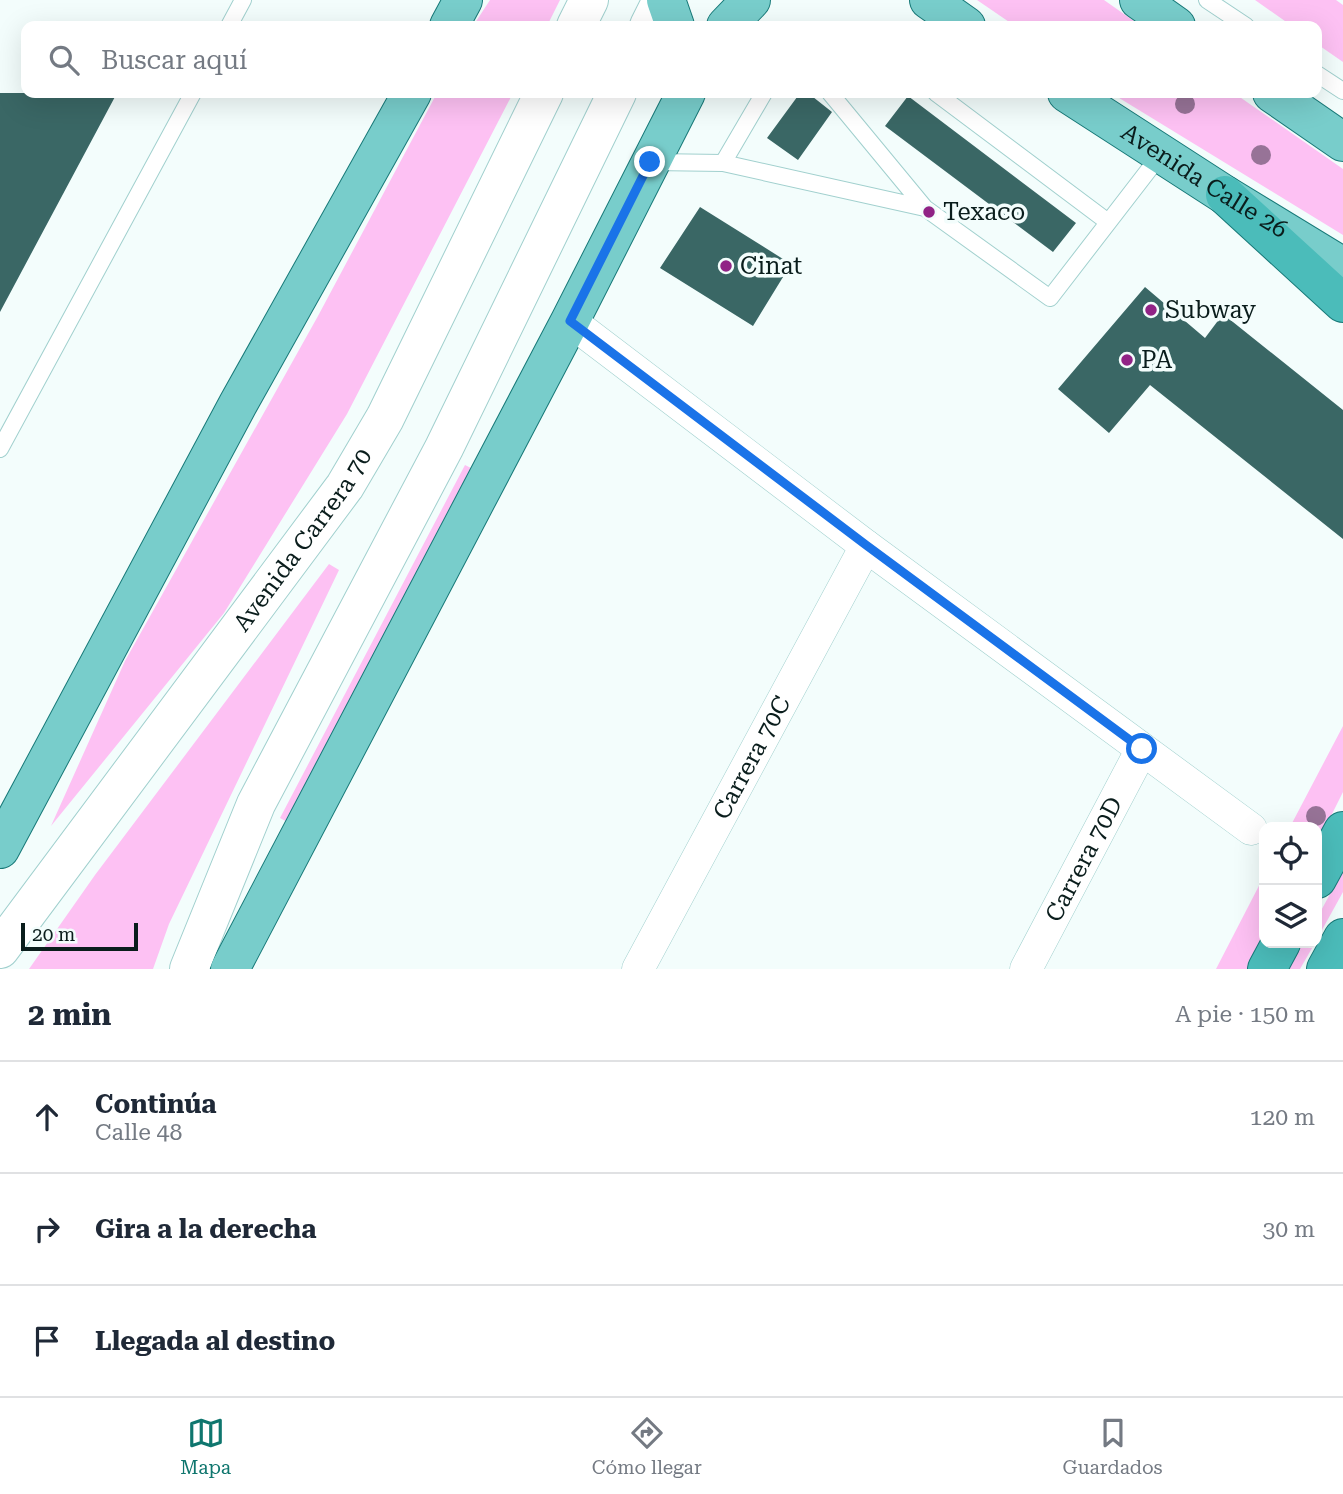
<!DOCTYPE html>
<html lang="es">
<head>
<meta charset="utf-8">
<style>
  :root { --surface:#fff; --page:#f6f6f7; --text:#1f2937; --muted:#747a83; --line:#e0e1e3; --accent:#0f766e }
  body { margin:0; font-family:"Roboto Serif",serif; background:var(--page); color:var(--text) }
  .controls { position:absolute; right:21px; bottom:21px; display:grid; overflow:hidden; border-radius:14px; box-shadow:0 7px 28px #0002 }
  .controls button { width:63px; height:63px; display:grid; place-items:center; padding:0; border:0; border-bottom:2px solid var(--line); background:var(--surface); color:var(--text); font:35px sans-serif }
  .scale { position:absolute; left:21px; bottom:18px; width:117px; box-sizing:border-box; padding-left:7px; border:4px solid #0a1d1c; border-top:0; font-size:19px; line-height:24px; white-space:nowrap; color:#0a1d1c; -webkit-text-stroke:5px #f3fdfc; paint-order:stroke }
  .stop { position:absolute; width:21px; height:21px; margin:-16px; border:5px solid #1a73e8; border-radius:50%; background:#fff }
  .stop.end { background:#1a73e8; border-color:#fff; box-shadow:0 2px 7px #0008 }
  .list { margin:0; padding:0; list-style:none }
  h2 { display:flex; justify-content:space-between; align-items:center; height:91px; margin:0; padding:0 28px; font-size:30px }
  h2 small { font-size:23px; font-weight:400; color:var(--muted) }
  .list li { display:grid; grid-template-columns:46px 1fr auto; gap:21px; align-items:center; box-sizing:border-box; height:112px; padding:0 28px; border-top:2px solid var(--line) }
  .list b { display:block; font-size:26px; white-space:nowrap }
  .list p { margin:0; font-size:23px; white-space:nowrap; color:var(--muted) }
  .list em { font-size:23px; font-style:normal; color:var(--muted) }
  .icon { flex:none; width:38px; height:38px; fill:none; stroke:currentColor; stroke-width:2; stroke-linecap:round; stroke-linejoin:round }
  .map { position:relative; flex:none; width:1343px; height:969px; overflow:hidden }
  .search { position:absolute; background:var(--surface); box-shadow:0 7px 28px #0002; left:21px; right:21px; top:21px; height:77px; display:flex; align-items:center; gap:18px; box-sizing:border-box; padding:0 24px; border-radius:14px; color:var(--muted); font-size:26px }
  .sheet { height:427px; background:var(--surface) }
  nav { display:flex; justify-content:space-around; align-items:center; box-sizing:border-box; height:98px; border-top:2px solid var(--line); background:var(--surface); font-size:19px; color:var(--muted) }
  nav a { display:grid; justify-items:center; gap:4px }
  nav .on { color:var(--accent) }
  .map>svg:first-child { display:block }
  .green { fill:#fdc1f3 }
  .building { fill:#3a6765 }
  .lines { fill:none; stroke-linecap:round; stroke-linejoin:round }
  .service-casing { stroke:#a1d0ce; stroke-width:18 }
  .minor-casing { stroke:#a1d0ce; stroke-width:33 }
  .secondary-casing { stroke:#a1d0ce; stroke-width:40 }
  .primary-casing { stroke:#177978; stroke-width:40 }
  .trunk-casing { stroke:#177978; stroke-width:40 }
  .service { stroke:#fff; stroke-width:16 }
  .minor { stroke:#fff; stroke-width:32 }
  .secondary { stroke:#fff; stroke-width:38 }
  .primary { stroke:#78cdcb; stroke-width:38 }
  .trunk { stroke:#4bbcba; stroke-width:38 }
  .tree { fill:#977397 }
  .route { stroke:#1a73e8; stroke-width:9 }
  .poi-dot { fill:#912386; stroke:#f3fdfc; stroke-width:2.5 }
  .labels { text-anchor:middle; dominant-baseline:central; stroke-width:7; stroke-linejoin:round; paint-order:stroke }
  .street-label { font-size:24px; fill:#0a1d1c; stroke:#f3fdfc }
  .poi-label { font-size:24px; fill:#0a1d1c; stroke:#f3fdfc; text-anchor:start }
</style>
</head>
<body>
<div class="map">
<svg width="1343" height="969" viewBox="0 0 1343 969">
  <rect width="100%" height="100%" fill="#f3fdfc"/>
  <!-- green -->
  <path class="green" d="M 490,0 L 560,0 L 547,26 L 473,26 Z
    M 977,0 L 1104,0 L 1141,26 L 1015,26 Z
    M 1255,0 L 1336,0 L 1343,5 L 1343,62 L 1317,44 L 1317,26 L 1292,26 Z
    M 437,93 L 513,93 L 347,414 L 224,613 L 51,826 L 125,661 L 318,316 Z
    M 1111,93 L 1234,93 L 1343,169 L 1343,235 Z
    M 465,465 L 477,471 L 291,824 L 280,818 Z
    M 329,564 L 339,570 L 169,924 L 153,969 L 29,969 L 95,875 Z
    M 1343,726 L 1343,792 L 1317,844 L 1317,827 L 1290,827 Z
    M 1343,870 L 1343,892 L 1317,939 L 1317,918 Z
    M 1264,876 L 1264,943 L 1253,969 L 1216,969 Z
    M 1303,943 L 1315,943 L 1300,969 L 1288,969 Z"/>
  <!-- building -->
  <path class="building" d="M 0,93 L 117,93 L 0,312 Z
    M 800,93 L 808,93 L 832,112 L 798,160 L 767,138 Z
    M 908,96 L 1076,223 L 1053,252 L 885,126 Z
    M 700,207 L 791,264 L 753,326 L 660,268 Z
    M 1145,287 L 1205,338 L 1223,314 L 1343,410 L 1343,539 L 1150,385 L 1109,433 L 1058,389 Z"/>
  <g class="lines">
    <defs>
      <path id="service" d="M 1207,0 L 1246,26
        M 229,26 L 243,0
        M 1317,74 L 1343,91
        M 830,93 L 925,208
        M 936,93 L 1108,222
        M 652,162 L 723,163 L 925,208 L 1050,298 L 1161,154
        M 723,163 L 764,93
        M 0,449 L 193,93"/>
      <g id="minor">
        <path d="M 570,321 L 866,546 L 1251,829"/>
        <path id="s1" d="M 638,969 L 866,546"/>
        <path id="s2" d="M 1026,969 L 1142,749"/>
      </g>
      <g id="secondary">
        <path d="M 576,26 L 589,0"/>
        <path d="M 649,26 L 662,0"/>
        <path id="s3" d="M 0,949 L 345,486 L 385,418 L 544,93"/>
        <path d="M 189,969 L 256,804 L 444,448 L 617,93"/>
      </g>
      <g id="primary">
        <path d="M 666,0 L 675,26"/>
        <path d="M 929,0 L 966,26"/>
        <path d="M 1139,0 L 1176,26"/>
        <path d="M 449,26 L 463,0"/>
        <path d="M 726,26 L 751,0"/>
        <path id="s4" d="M 1067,93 L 1225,195 L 1343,267"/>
        <path d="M 1272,93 L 1343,142"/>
        <path d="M 0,849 L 238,404 L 412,93"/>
        <path d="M 230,969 L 570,321 L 686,93"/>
      </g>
      <path id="trunk" d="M 1225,195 L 1343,303
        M 1317,879 L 1343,831
        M 1267,969 L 1281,943
        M 1326,969 L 1343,938"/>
    </defs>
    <!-- service casing -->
    <use href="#service" class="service-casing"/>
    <!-- minor casing -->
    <use href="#minor" class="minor-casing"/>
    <!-- secondary casing -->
    <use href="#secondary" class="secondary-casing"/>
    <!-- primary casing -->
    <use href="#primary" class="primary-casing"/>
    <!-- trunk casing -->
    <use href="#trunk" class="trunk-casing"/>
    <!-- service -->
    <use href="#service" class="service"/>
    <!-- minor -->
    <use href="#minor" class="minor"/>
    <!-- secondary -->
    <use href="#secondary" class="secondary"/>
    <!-- primary -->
    <use href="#primary" class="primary"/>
    <!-- trunk -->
    <use href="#trunk" class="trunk"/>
  </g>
  <!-- trees -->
  <g class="tree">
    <circle cx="1185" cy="104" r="10"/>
    <circle cx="1261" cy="155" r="10"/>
    <circle cx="1316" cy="816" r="10"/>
  </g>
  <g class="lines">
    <!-- route -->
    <path class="route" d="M 650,162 L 570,321 L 866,545 L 1142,749"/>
  </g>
  <!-- markers -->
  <g class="poi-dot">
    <circle cx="929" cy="212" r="7"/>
    <circle cx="726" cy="266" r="7"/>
    <circle cx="1151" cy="310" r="7"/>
    <circle cx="1127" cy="360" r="7"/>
  </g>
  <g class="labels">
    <!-- street labels -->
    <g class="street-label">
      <text stroke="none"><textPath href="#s4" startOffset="163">Avenida Calle 26</textPath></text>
      <text stroke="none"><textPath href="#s3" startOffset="509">Avenida Carrera 70</textPath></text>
      <text stroke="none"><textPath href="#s1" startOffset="240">Carrera 70C</textPath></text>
      <text stroke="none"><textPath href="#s2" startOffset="124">Carrera 70D</textPath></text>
    </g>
    <!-- poi labels -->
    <g class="poi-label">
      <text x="943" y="212">Texaco</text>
      <text x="740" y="266">Cinat</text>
      <text x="1165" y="310">Subway</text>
      <text x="1141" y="360">PA</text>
    </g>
  </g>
</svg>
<div class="controls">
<button><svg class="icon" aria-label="locate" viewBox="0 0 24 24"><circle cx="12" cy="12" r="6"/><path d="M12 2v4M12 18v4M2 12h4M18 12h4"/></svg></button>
<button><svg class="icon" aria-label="layers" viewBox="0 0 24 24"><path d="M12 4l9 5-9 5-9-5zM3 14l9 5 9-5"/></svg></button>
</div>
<div class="scale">20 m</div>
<div class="stop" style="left:1142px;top:749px"></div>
<div class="stop end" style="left:650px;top:162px"></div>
<div class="search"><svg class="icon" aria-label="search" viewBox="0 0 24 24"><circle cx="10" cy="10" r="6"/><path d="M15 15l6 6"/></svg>Buscar aquí</div>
</div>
<section class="sheet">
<h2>2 min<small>A pie · 150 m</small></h2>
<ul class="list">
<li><svg class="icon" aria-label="ahead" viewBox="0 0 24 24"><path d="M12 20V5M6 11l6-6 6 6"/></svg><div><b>Continúa</b><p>Calle 48</p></div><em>120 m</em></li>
<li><svg class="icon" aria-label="right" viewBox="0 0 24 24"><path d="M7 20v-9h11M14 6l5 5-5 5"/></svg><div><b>Gira a la derecha</b></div><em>30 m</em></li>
<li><svg class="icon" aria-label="arrive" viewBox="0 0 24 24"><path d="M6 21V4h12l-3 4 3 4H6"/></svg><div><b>Llegada al destino</b></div></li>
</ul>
</section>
<nav>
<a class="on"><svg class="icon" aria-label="map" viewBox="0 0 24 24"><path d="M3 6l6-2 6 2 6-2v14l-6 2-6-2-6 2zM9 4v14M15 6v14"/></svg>Mapa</a>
<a><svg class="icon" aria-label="directions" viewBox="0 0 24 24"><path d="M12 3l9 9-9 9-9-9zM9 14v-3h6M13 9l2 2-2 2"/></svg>Cómo llegar</a>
<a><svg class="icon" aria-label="saved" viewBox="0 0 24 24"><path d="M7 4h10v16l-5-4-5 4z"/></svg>Guardados</a>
</nav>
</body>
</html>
